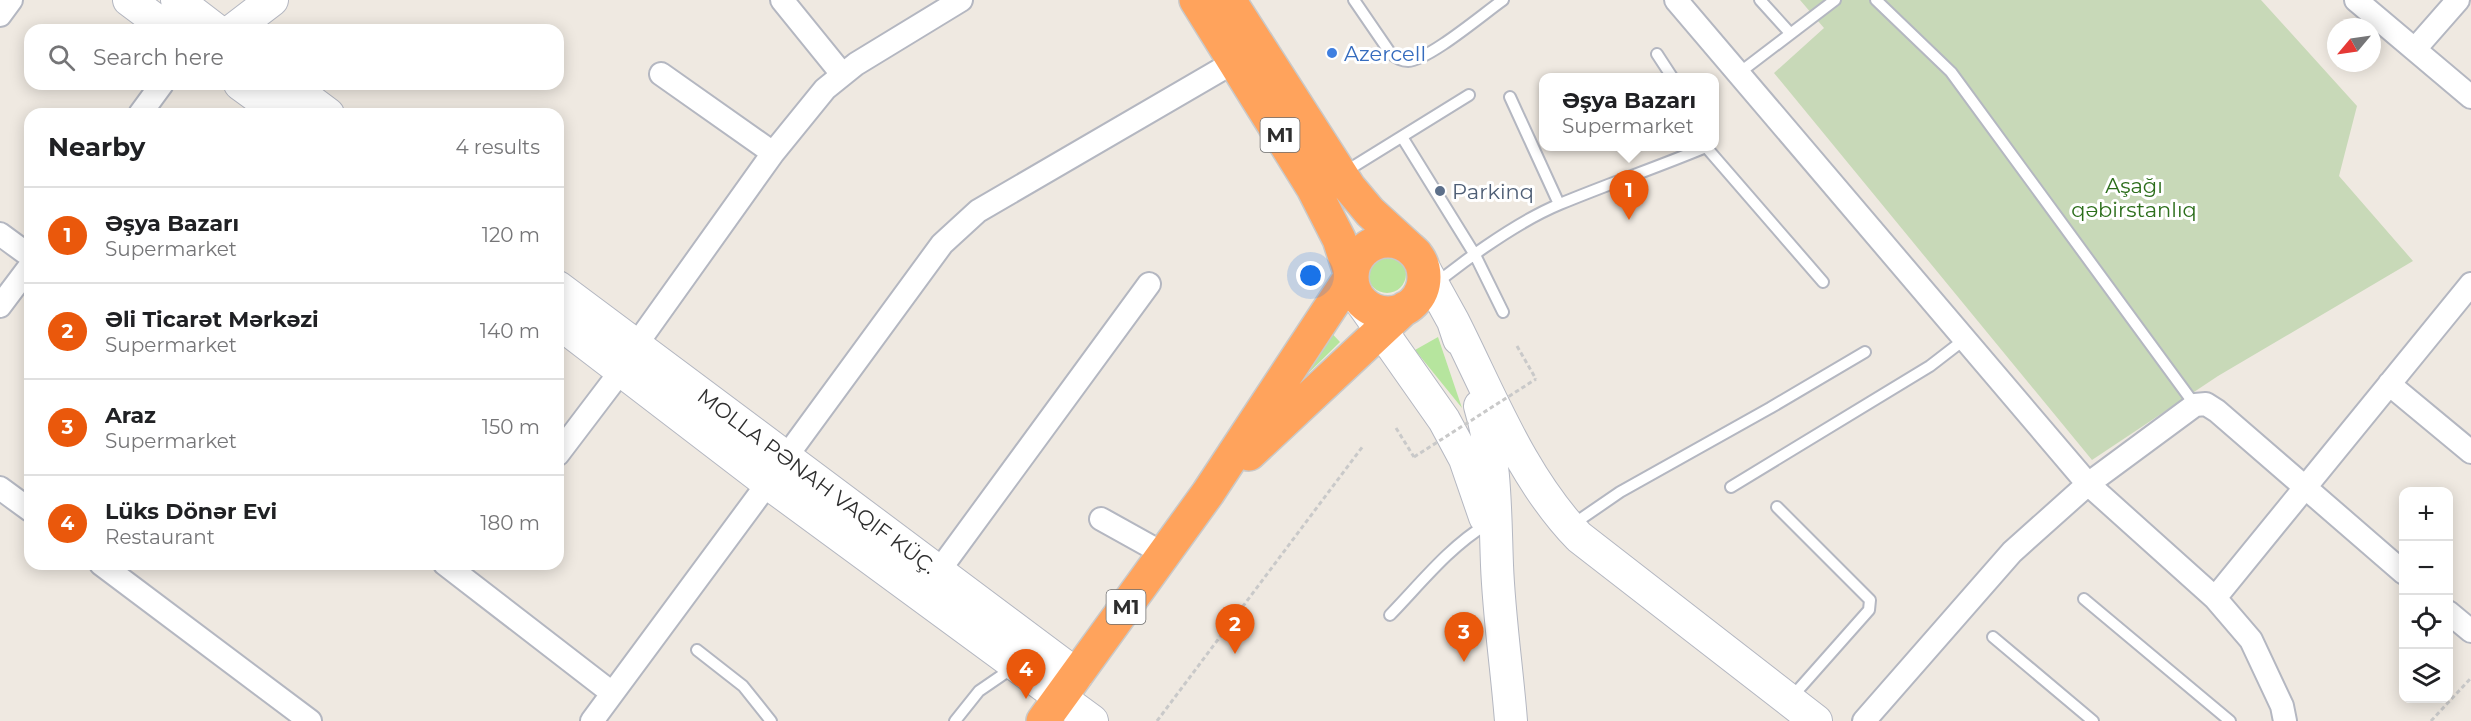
<!DOCTYPE html>
<html lang="en">
<head>
<meta charset="utf-8">
<style>
  :root { --surface:#fff; --page:#f2f2f2; --text:#202124; --muted:#757577; --line:#e0e0e0; --accent:#ea580c }
  body { margin:0; font-family:Montserrat,sans-serif; background:var(--page); color:var(--text) }
  .controls { position:absolute; right:18px; bottom:18px; display:grid; overflow:hidden; border-radius:12px; box-shadow:0 3px 15px #0003 }
  .controls button { width:54px; height:54px; display:grid; place-items:center; padding:0; border:0; border-bottom:2px solid var(--line); background:var(--surface); color:var(--text); font:30px sans-serif }
  .compass { position:absolute; left:2327px; top:18px; width:54px; height:54px; border-radius:50%; background:var(--surface); box-shadow:0 3px 15px #0003; rotate:241deg }
  .you { position:absolute; left:1311px; top:276px; width:21px; height:21px; margin:-15px; border:4px solid #fff; border-radius:50%; background:#1a73e8; box-shadow:0 0 0 9px #1a73e833 }
  .badge { display:grid; place-items:center; width:39px; height:39px; border-radius:50%; background:var(--accent); color:#fff; font-size:20px; font-weight:700 }
  .pin { position:absolute; translate:-50% -50px; filter:drop-shadow(0 2px 3px #0008) }
  .pin::after { content:''; position:absolute; top:32px; width:21px; height:18px; background:inherit; clip-path:polygon(0 0,100% 0,50% 100%) }
  .popup { position:absolute; left:1539px; top:73px; width:180px; height:78px; box-sizing:border-box; display:grid; place-content:center; border-radius:12px; background:var(--surface); filter:drop-shadow(0 2px 4px #0005); font-size:20px; white-space:nowrap; color:var(--muted) }
  .popup b { font-size:22px; color:var(--text) }
  .popup::after { content:''; position:absolute; left:50%; top:100%; margin-left:-12px; border:12px solid transparent; border-top-color:var(--surface) }
  .list { margin:0; padding:0; list-style:none }
  h2 { display:flex; justify-content:space-between; align-items:center; height:78px; margin:0; padding:0 24px; font-size:26px }
  h2 small { font-size:20px; font-weight:400; color:var(--muted) }
  .list li { display:grid; grid-template-columns:39px 1fr auto; gap:18px; align-items:center; box-sizing:border-box; height:96px; padding:0 24px; border-top:2px solid var(--line) }
  .list b { display:block; font-size:22px; white-space:nowrap }
  .list p { margin:0; font-size:20px; white-space:nowrap; color:var(--muted) }
  .list em { font-size:20px; font-style:normal; color:var(--muted) }
  .icon { flex:none; width:33px; height:33px; fill:none; stroke:currentColor; stroke-width:2; stroke-linecap:round; stroke-linejoin:round }
  .map { position:relative; flex:none; width:2471px; height:721px; overflow:hidden }
  .search { position:absolute; background:var(--surface); box-shadow:0 3px 15px #0003; left:24px; top:24px; width:540px; height:66px; display:flex; align-items:center; gap:15px; box-sizing:border-box; padding:0 21px; border-radius:18px; color:var(--muted); font-size:22px }
  .panel { position:absolute; background:var(--surface); box-shadow:0 3px 15px #0003; left:24px; top:108px; width:540px; height:462px; border-radius:18px }
  .map>svg:first-child { display:block }
  .green { fill:#b6e59e }
  .cemetery { fill:#c8d9b8 }
  .lines { fill:none; stroke-linecap:round; stroke-linejoin:round }
  .lane-casing { stroke:#b4b7c1; stroke-width:14 }
  .street-casing { stroke:#b4b7c1; stroke-width:26 }
  .secondary-casing { stroke:#b4b7c1; stroke-width:34 }
  .highway-casing { stroke:#c9c9c9; stroke-width:36 }
  .path { stroke:#c9c9c9; stroke-width:3; stroke-dasharray:4.5 3; stroke-linecap:butt }
  .lane { stroke:#fff; stroke-width:10 }
  .street { stroke:#fff; stroke-width:22 }
  .secondary { stroke:#fff; stroke-width:32 }
  .highway { stroke:#ffa35c; stroke-width:33 }
  .path-bridge { stroke:#c9c9c9; stroke-width:3; stroke-dasharray:4.5 3; stroke-linecap:butt }
  .shop-dot { fill:#3f7fe0; stroke:#fff; stroke-width:2 }
  .service-dot { fill:#5c6f8a; stroke:#fff; stroke-width:2 }
  .labels { text-anchor:middle; dominant-baseline:central; stroke-width:6; stroke-linejoin:round; paint-order:stroke }
  .shield { fill:#fff; stroke:#6d6d6d; stroke-width:1.5 }
  .shield-label { font-size:20px; font-weight:bold; fill:#2e2e2e }
  .shop-label { font-size:21px; fill:#366cbe; stroke:#fff; text-anchor:start }
  .park-label { font-size:21px; fill:#2c6e1b; stroke:#fff }
  .service-label { font-size:21px; fill:#4e5e75; stroke:#fff; text-anchor:start }
  .street-label { font-size:21px; fill:#2e2e2e; stroke:#fff }
</style>
</head>
<body>
<div class="map">
<svg width="2471" height="721" viewBox="0 0 2471 721">
  <rect width="100%" height="100%" fill="#efe9e1"/>
  <!-- green -->
  <path class="green" d="M1368 274a19 19 0 1 1 38 0a19 19 0 1 1-38 0Z
    M 1325,326 L 1340,342 L 1275,406 Z
    M 1438,337 L 1462,408 L 1415,350 Z"/>
  <!-- cemetery -->
  <path class="cemetery" d="M 1800,0 L 2261,0 L 2357,106 L 2339,176 L 2413,261 L 2218,376 L 2092,460 L 1774,73 L 1824,28 Z"/>
  <g class="lines">
    <defs>
      <path id="lane" d="M 1354,0 L 1391,54 C 1397,58 1401,61 1408,61 C 1429,60 1483,14 1503,0
        M 1760,0 L 1790,33
        M 1876,0 L 1951,72 L 2195,405
        M 1657,54 L 1672,77
        M 1739,73 L 1835,0
        M 1510,97 L 1559,204
        M 1402,137 L 1475,255 L 1503,312
        M 1343,173 L 1469,95
        M 1415,301 C 1453,268 1514,223 1560,204 C 1608,184 1658,167 1706,147 L 1823,282
        M 1731,487 L 1930,366 L 1965,339
        M 1777,507 L 1870,600 L 1869,610 L 1791,698
        M 1572,525 L 1620,492 L 1770,408 L 1865,352
        M 2084,599 L 2230,721
        M 1390,615 C 1421,583 1449,547 1487,524
        M 1993,637 L 2093,721
        M 697,650 L 743,686 L 771,721
        M 955,721 L 979,691 L 1014,667"/>
      <path id="street" d="M 782,0 L 842,74
        M 1676,0 L 2088,484 L 2215,598 L 2251,640 L 2282,706 L 2285,721
        M 2356,0 L 2471,97
        M 0,15 L 11,0
        M 2415,49 L 2458,0
        M 661,74 L 773,153
        M 140,114 L 162,84
        M 0,234 L 30,256
        M 0,306 L 30,266
        M 636,345 L 773,153 L 825,89 L 856,64 L 961,0
        M 2389,384 L 2471,452
        M 558,454 L 621,371
        M 786,457 L 942,244 L 978,211 L 1234,62
        M 0,488 L 30,510
        M 1101,519 L 1164,554
        M 101,564 L 310,721
        M 445,564 L 612,693
        M 938,572 L 1149,284
        M 2215,598 L 2471,284
        M 2448,612 L 2471,631
        M 592,721 L 768,483
        M 1864,721 L 2012,552 L 2088,484 L 2195,405 L 2206,404 L 2217,411 L 2404,573"/>
      <path id="secondary" d="M 129,0 L 169,30
        M 177,0 L 216,30
        M 233,30 L 272,0
        M 240,84 L 281,114
        M 288,84 L 328,114
        M 1422,265 L 1453,321 L 1459,339
        M 558,287 L 1077,675
        M 1359,299 L 1444,420 L 1465,459 L 1485,517
        M 1453,321 C 1490,394 1521,477 1579,537 L 1816,721
        M 558,322 L 768,483 L 1092,721
        M 1480,406 C 1496,459 1495,511 1497,565 C 1499,617 1507,669 1511,721"/>
      <path id="highway" d="M 1229,0 L 1349,187 L 1370,212 L 1416,254
        M1352 277a36 36 0 1 1 72 0a36 36 0 1 1-72 0Z
        M 1249,454 L 1405,308
        M 1043,721 L 1208,493 L 1351,276 L 1339,239 L 1313,188 L 1196,0"/>
    </defs>
    <!-- lane casing -->
    <use href="#lane" class="lane-casing"/>
    <!-- street casing -->
    <use href="#street" class="street-casing"/>
    <!-- secondary casing -->
    <use href="#secondary" class="secondary-casing"/>
    <!-- highway casing -->
    <use href="#highway" class="highway-casing"/>
    <!-- path -->
    <path class="path" d="M 1517,346 L 1536,379
      M 1396,428 L 1414,457
      M 1157,721 L 1363,446
      M 2431,721 L 2471,678"/>
    <!-- lane -->
    <use href="#lane" class="lane"/>
    <!-- street -->
    <use href="#street" class="street"/>
    <!-- secondary -->
    <use href="#secondary" class="secondary"/>
    <!-- highway -->
    <use href="#highway" class="highway"/>
    <!-- path-bridge -->
    <path class="path-bridge" d="M 1414,457 L 1536,379"/>
  </g>
  <!-- markers -->
  <circle class="shop-dot" cx="1332" cy="53" r="6"/>
  <circle class="service-dot" cx="1440" cy="191" r="6"/>
  <g class="labels">
    <!-- shield labels -->
    <g class="shield">
      <rect x="1260.5" y="118" width="39" height="34" rx="4.5"/>
      <rect x="1106.5" y="590" width="39" height="34" rx="4.5"/>
    </g>
    <g class="shield-label">
      <text x="1280" y="135">M1</text>
      <text x="1126" y="607">M1</text>
    </g>
    <!-- shop labels -->
    <g class="shop-label">
      <text x="1344" y="53">Azercell</text>
    </g>
    <!-- park labels -->
    <g class="park-label">
      <text x="2134" y="185">Aşağı<tspan x="2134" dy="24">qəbirstanlıq</tspan></text>
    </g>
    <!-- service labels -->
    <g class="service-label">
      <text x="1452" y="191">Parkinq</text>
    </g>
    <!-- street labels -->
    <g class="street-label">
      <text transform="translate(817 481) rotate(37)">MOLLA PƏNAH VAQIF KÜÇ.</text>
    </g>
  </g>
</svg>
<div class="controls">
<button>+</button>
<button>−</button>
<button><svg class="icon" aria-label="locate" viewBox="0 0 24 24"><circle cx="12" cy="12" r="6"/><path d="M12 2v4M12 18v4M2 12h4M18 12h4"/></svg></button>
<button><svg class="icon" aria-label="layers" viewBox="0 0 24 24"><path d="M12 4l9 5-9 5-9-5zM3 14l9 5 9-5"/></svg></button>
</div>
<svg class="compass" viewBox="-18 -18 36 36"><path d="M0-13l5 13h-10z" fill="#e53935"/><path d="M0 13l5-13h-10z" fill="#757577"/></svg>
<div class="you"></div>
<div class="pin badge" style="left:1629px;top:220px">1</div>
<div class="popup"><b>Əşya Bazarı</b>Supermarket</div>
<div class="pin badge" style="left:1235px;top:654px">2</div>
<div class="pin badge" style="left:1464px;top:662px">3</div>
<div class="pin badge" style="left:1026px;top:699px">4</div>
<div class="search"><svg class="icon" aria-label="search" viewBox="0 0 24 24"><circle cx="10" cy="10" r="6"/><path d="M15 15l6 6"/></svg>Search here</div>
<section class="panel">
<h2>Nearby<small>4 results</small></h2>
<ul class="list">
<li><span class="badge">1</span><div><b>Əşya Bazarı</b><p>Supermarket</p></div><em>120 m</em></li>
<li><span class="badge">2</span><div><b>Əli Ticarət Mərkəzi</b><p>Supermarket</p></div><em>140 m</em></li>
<li><span class="badge">3</span><div><b>Araz</b><p>Supermarket</p></div><em>150 m</em></li>
<li><span class="badge">4</span><div><b>Lüks Dönər Evi</b><p>Restaurant</p></div><em>180 m</em></li>
</ul>
</section>
</div>
</body>
</html>
